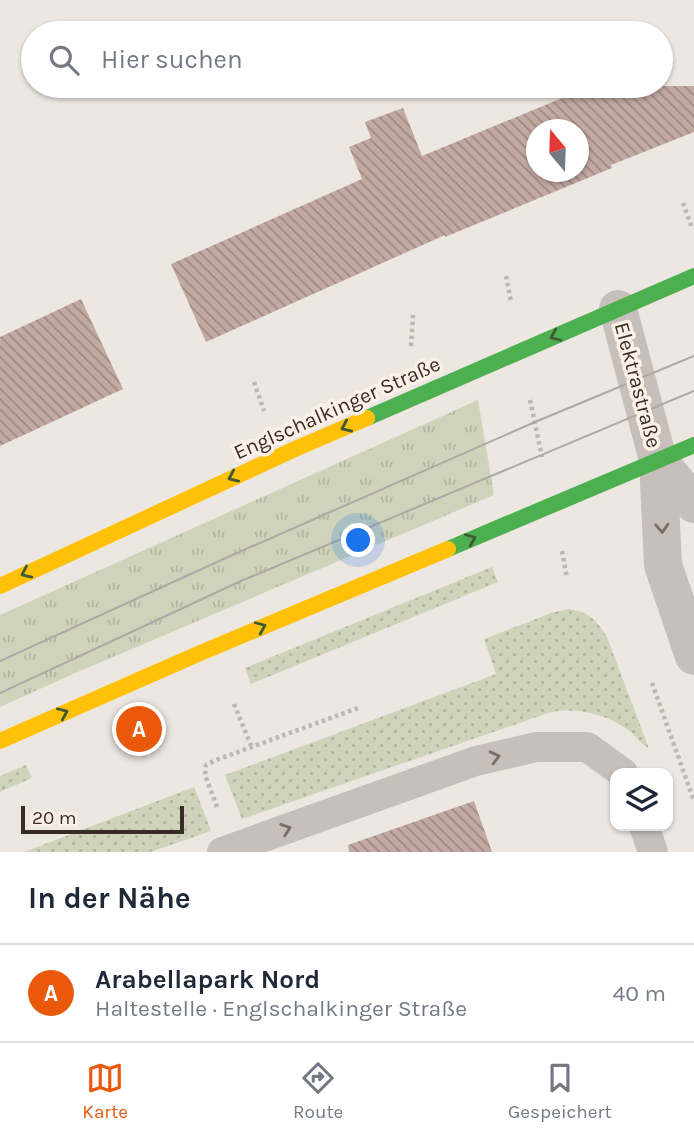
<!DOCTYPE html>
<html lang="de">
<head>
<meta charset="utf-8">
<style>
  :root { --surface:#fff; --page:#f2f2f3; --text:#1f2937; --muted:#747a83; --line:#e0e1e3; --accent:#ea580c }
  body { margin:0; font-family:Karla,sans-serif; background:var(--page); color:var(--text) }
  .controls { position:absolute; right:21px; bottom:21px; display:grid; overflow:hidden; border-radius:14px; box-shadow:0 2px 5px #0004 }
  .controls button { width:63px; height:63px; display:grid; place-items:center; padding:0; border:0; border-bottom:2px solid var(--line); background:var(--surface); color:var(--text); font:35px sans-serif }
  .compass { position:absolute; left:526px; top:119px; width:63px; height:63px; border-radius:50%; background:var(--surface); box-shadow:0 2px 5px #0004; rotate:341deg }
  .scale { position:absolute; left:21px; bottom:18px; width:163px; box-sizing:border-box; padding-left:7px; border:4px solid #382c27; border-top:0; font-size:19px; line-height:24px; white-space:nowrap; color:#382c27; -webkit-text-stroke:5px #fbf1e7; paint-order:stroke }
  .you { position:absolute; left:359px; top:541px; width:24px; height:24px; margin:-18px; border:5px solid #fff; border-radius:50%; background:#1a73e8; box-shadow:0 0 0 10px #1a73e833 }
  .badge { display:grid; place-items:center; width:46px; height:46px; border-radius:50%; background:var(--accent); color:#fff; font-size:23px; font-weight:700 }
  .pin { position:absolute; translate:-50% -50%; border:4px solid #fff; box-shadow:0 2px 7px #0006 }
  .list { margin:0; padding:0; list-style:none }
  h2 { display:flex; justify-content:space-between; align-items:center; height:91px; margin:0; padding:0 28px; font-size:30px }
  h2 small { font-size:23px; font-weight:400; color:var(--muted) }
  .list li { display:grid; grid-template-columns:46px 1fr auto; gap:21px; align-items:center; box-sizing:border-box; height:98px; padding:0 28px; border-top:2px solid var(--line) }
  .list b { display:block; font-size:26px; white-space:nowrap }
  .list p { margin:0; font-size:23px; white-space:nowrap; color:var(--muted) }
  .list em { font-size:23px; font-style:normal; color:var(--muted) }
  .icon { flex:none; width:38px; height:38px; fill:none; stroke:currentColor; stroke-width:2; stroke-linecap:round; stroke-linejoin:round }
  .map { position:relative; flex:none; width:694px; height:852px; overflow:hidden }
  .search { position:absolute; background:var(--surface); box-shadow:0 2px 5px #0004; left:21px; right:21px; top:21px; height:77px; display:flex; align-items:center; gap:18px; box-sizing:border-box; padding:0 24px; border-radius:38px; color:var(--muted); font-size:26px }
  .sheet { height:189px; background:var(--surface) }
  nav { display:flex; justify-content:space-around; align-items:center; box-sizing:border-box; height:98px; border-top:2px solid var(--line); background:var(--surface); font-size:19px; color:var(--muted) }
  nav a { display:grid; justify-items:center; gap:4px }
  nav .on { color:var(--accent) }
  .map>svg:first-child { display:block }
  .grass { fill:url(#grass-tufts) }
  .garden { fill:url(#garden-dots) }
  .building { fill:url(#building-back-hatch); fill-rule:evenodd }
  .lines { fill:none; stroke-linecap:round; stroke-linejoin:round }
  .path { stroke:#bfb7b2; stroke-width:4.5; stroke-dasharray:3.5 3.5; stroke-linecap:butt }
  .lane { stroke:#c7bfb9; stroke-width:30 }
  .street { stroke:#c7bfb9; stroke-width:38 }
  .fast { stroke:#4caf50; stroke-width:16 }
  .slow { stroke:#ffc107; stroke-width:16 }
  .tram { stroke:#aea8a4; stroke-width:2 }
  .oneway { stroke:#3f5a35 }
  .oneway2 { stroke:#786e69 }
  .labels { text-anchor:middle; dominant-baseline:central; stroke-width:7; stroke-linejoin:round; paint-order:stroke }
  .street-label { font-size:21px; fill:#382c27; stroke:#fbf1e7 }
</style>
</head>
<body>
<div class="map">
<svg width="694" height="852" viewBox="0 0 694 852">
  <defs>
    <pattern id="grass-tufts" width="24" height="20" patternUnits="userSpaceOnUse" patternTransform="scale(1.75)"><rect width="24" height="20" fill="#cfd3ba"/><path d="M3 7l-1-3M5 7V3M7 7l1-3M15 17l-1-3M17 17v-4M19 17l1-3" fill="none" stroke="#b2b5a0"/></pattern>
    <pattern id="garden-dots" width="8" height="8" patternUnits="userSpaceOnUse" patternTransform="scale(1.75)"><rect width="8" height="8" fill="#cfd3ba"/><path d="M2 2h.1M6 6h.1" fill="none" stroke="#b2b5a0" stroke-width="1.8" stroke-linecap="round"/></pattern>
    <pattern id="building-back-hatch" width="6" height="6" patternUnits="userSpaceOnUse" patternTransform="scale(1.75)"><rect width="6" height="6" fill="#c2a9a1"/><path d="M-1 5l2 2M0 0l6 6M5-1l2 2" fill="none" stroke="#9f8a83"/></pattern>
  </defs>
  <rect width="100%" height="100%" fill="#ede7e1"/>
  <!-- grass -->
  <path class="grass" d="M 478,400 L 494,495 L 73,674 L 0,707 L 0,615 Z"/>
  <!-- garden -->
  <path class="garden" d="M 492,567 L 498,582 L 251,684 L 245,668 Z
    M 568,609 C 589,612 596,619 607,637 L 648,746 L 648,748 C 640,743 635,735 627,729 C 606,714 576,707 551,712 L 242,819 L 225,775 L 496,674 L 484,639 L 551,613 Z
    M 26,765 L 32,778 L 0,792 L 0,776 Z
    M 194,787 L 211,831 L 150,852 L 24,852 Z"/>
  <!-- building -->
  <path class="building" d="M 591,86 L 694,86 L 694,132 L 611,165 L 612,168 L 445,237 L 445,235 L 206,342 L 171,264 L 362,179 L 349,147 L 371,138 L 365,122 L 403,108 L 422,156 ZM 536,130 L 578,130 L 578,172 L 536,172 Z
    M 81,299 L 123,389 L 0,446 L 0,337 Z
    M 474,801 L 492,852 L 349,852 L 348,845 Z"/>
  <g class="lines">
    <!-- path -->
    <path class="path" d="M 683,203 L 692,228
      M 506,276 L 511,302
      M 411,346 L 413,315
      M 254,382 L 264,411
      M 530,400 L 542,457
      M 562,551 L 567,578
      M 652,683 L 694,801
      M 234,704 L 252,748
      M 217,807 L 205,775 L 206,765 L 216,760 L 358,708"/>
    <!-- lane -->
    <path class="lane" d="M 644,826 L 653,852
      M 222,852 L 476,761 L 536,747 L 587,747 L 623,773"/>
    <!-- street -->
    <path class="street" d="M 618,309 L 658,460 L 663,565 L 694,656
      M 658,460 L 694,504"/>
    <!-- fast -->
    <path class="fast" d="M 367,418 L 694,276
      M 448,549 L 694,445"/>
    <!-- slow -->
    <path class="slow" d="M 0,586 L 295,449 L 367,418
      M 0,741 L 198,654 L 448,549"/>
    <!-- tram -->
    <path class="tram" d="M 0,661 L 228,557 L 535,422 L 694,356
      M 0,693 L 241,581 L 694,391"/>
  </g>
  <!-- one-way arrows -->
  <defs><path id="oneway-chevron" d="M-2-3.5L2.5 0L-2 3.5" fill="none" stroke-width="1.6" stroke-linecap="round" stroke-linejoin="round" transform="scale(1.75)"/></defs>
  <g class="oneway">
    <use href="#oneway-chevron" transform="translate(555 336) rotate(157)"/>
    <use href="#oneway-chevron" transform="translate(346 427) rotate(156)"/>
    <use href="#oneway-chevron" transform="translate(233 477) rotate(156)"/>
    <use href="#oneway-chevron" transform="translate(471 539) rotate(-23)"/>
    <use href="#oneway-chevron" transform="translate(26 573) rotate(155)"/>
    <use href="#oneway-chevron" transform="translate(261 627) rotate(-23)"/>
    <use href="#oneway-chevron" transform="translate(63 713) rotate(-24)"/>
  </g>
  <g class="oneway2">
    <use href="#oneway-chevron" transform="translate(662 528) rotate(87)"/>
    <use href="#oneway-chevron" transform="translate(495 757) rotate(-14)"/>
    <use href="#oneway-chevron" transform="translate(286 829) rotate(-19)"/>
  </g>
  <g class="labels">
    <!-- street labels -->
    <g class="street-label">
      <text transform="translate(638 385) rotate(75)">Elektrastraße</text>
      <text transform="translate(337 408) rotate(-24)">Englschalkinger Straße</text>
    </g>
  </g>
</svg>
<div class="controls">
<button><svg class="icon" aria-label="layers" viewBox="0 0 24 24"><path d="M12 4l9 5-9 5-9-5zM3 14l9 5 9-5"/></svg></button>
</div>
<svg class="compass" viewBox="-18 -18 36 36"><path d="M0-13l5 13h-10z" fill="#e53935"/><path d="M0 13l5-13h-10z" fill="#747a83"/></svg>
<div class="scale">20 m</div>
<div class="you"></div>
<div class="pin badge" style="left:139px;top:729px">A</div>
<div class="search"><svg class="icon" aria-label="search" viewBox="0 0 24 24"><circle cx="10" cy="10" r="6"/><path d="M15 15l6 6"/></svg>Hier suchen</div>
</div>
<section class="sheet">
<h2>In der Nähe<small></small></h2>
<ul class="list">
<li><span class="badge">A</span><div><b>Arabellapark Nord</b><p>Haltestelle · Englschalkinger Straße</p></div><em>40 m</em></li>
</ul>
</section>
<nav>
<a class="on"><svg class="icon" aria-label="map" viewBox="0 0 24 24"><path d="M3 6l6-2 6 2 6-2v14l-6 2-6-2-6 2zM9 4v14M15 6v14"/></svg>Karte</a>
<a><svg class="icon" aria-label="directions" viewBox="0 0 24 24"><path d="M12 3l9 9-9 9-9-9zM9 14v-3h6M13 9l2 2-2 2"/></svg>Route</a>
<a><svg class="icon" aria-label="saved" viewBox="0 0 24 24"><path d="M7 4h10v16l-5-4-5 4z"/></svg>Gespeichert</a>
</nav>
</body>
</html>
